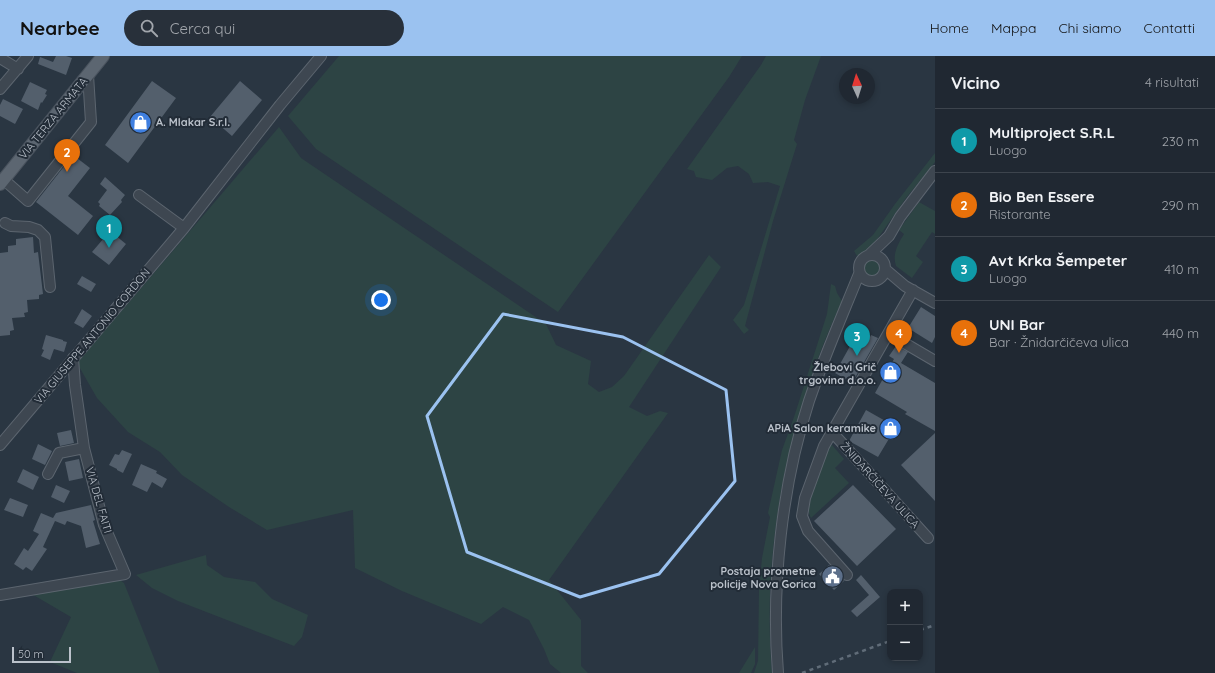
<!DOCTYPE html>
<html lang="it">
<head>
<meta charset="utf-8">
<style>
  :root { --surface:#202832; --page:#28303a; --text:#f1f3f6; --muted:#a2a6ac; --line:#3d444d; --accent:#9bc2f0 }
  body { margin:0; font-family:Quicksand,sans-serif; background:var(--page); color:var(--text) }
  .controls { position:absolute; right:12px; bottom:12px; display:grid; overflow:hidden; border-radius:8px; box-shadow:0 2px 6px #0003 }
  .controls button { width:36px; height:36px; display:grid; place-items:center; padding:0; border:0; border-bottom:1px solid var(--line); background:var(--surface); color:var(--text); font:20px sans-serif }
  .compass { position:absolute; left:839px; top:12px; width:36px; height:36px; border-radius:50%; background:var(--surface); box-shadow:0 2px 6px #0003; rotate:356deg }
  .scale { position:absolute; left:12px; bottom:10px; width:59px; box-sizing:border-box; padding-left:4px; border:2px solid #bbc2cb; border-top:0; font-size:11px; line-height:14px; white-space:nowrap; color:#bbc2cb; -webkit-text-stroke:3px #222c37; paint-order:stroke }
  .you { position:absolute; left:381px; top:244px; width:14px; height:14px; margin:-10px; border:3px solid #fff; border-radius:50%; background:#1a73e8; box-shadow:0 0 0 6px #1a73e833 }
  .badge { display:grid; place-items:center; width:26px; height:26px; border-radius:50%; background:var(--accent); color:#fff; font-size:13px; font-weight:700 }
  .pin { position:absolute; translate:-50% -33px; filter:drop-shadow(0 1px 2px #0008) }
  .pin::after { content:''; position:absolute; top:21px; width:14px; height:12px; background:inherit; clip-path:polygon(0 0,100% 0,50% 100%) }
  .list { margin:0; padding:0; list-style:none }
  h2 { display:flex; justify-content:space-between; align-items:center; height:52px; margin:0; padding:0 16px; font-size:17px }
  h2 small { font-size:13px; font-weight:400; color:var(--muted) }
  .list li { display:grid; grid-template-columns:26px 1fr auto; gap:12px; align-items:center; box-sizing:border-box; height:64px; padding:0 16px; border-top:1px solid var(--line) }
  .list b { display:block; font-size:15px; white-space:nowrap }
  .list p { margin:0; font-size:13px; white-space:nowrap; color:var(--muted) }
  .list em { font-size:13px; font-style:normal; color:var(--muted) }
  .icon { flex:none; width:22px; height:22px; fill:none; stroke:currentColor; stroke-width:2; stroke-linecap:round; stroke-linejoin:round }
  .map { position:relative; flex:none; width:935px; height:617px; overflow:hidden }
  header { display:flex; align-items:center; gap:24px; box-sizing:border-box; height:56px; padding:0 20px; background:var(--accent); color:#111 }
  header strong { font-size:19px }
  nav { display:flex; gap:22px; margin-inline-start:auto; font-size:14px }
  .search { width:280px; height:36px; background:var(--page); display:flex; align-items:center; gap:10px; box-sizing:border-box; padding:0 14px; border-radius:22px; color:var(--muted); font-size:15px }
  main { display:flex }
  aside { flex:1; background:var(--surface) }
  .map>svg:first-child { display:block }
  .green { fill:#2d4444 }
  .building { fill:#535f6c }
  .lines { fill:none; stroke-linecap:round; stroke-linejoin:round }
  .minor-casing { stroke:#5c656f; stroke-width:12 }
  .major-casing { stroke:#4a535e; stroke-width:14 }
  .minor { stroke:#3e4751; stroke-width:10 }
  .major { stroke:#5c6671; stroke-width:12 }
  .rail { stroke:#606c78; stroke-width:2.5; stroke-dasharray:4 4; stroke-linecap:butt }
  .marked { fill:none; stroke:#9bc2f0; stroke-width:3; stroke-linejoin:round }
  .labels { text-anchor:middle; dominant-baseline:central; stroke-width:4; stroke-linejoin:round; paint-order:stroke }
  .street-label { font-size:11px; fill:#bbc2cb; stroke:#222c37 }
  .poi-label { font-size:11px; font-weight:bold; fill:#bbc2cb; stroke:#222c37; text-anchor:end }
</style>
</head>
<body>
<header>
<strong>Nearbee</strong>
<div class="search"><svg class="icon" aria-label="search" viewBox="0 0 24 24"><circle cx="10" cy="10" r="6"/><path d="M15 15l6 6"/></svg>Cerca qui</div>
<nav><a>Home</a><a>Mappa</a><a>Chi siamo</a><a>Contatti</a></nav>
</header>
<main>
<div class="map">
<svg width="935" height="617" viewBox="0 0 935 617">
  <rect width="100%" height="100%" fill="#2a3642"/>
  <!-- green -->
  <path class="green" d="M 339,0 L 742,0 L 729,21 L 558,256 L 316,93 L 288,60 Z
    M 766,0 L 821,0 L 805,44 L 794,84 L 797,88 L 773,165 L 745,270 L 749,274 L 744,278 L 733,264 L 744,249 L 780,130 L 768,126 L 753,127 L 749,118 L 738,110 L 727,112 L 712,124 L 696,121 L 694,115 L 687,113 L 761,9 Z
    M 279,71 L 301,102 L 546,268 L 556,289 L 591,305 L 588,328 L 599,336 L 612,331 L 624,320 L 709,199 L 721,211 L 629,351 L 647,360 L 660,355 L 668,357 L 549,524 L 581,564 L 581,610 L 588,617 L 561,617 L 550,608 L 544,593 L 529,564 L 503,551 L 481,568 L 455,557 L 402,535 L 355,512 L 353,454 L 267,474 L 229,451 L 182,419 L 160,396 L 128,376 L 97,342 L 77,307 Z
    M 935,97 L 935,106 L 906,142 L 878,182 L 872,190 L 865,196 L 857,200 L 854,195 L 873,179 L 895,148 Z
    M 919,146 L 935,155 L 935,178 L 932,176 L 916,200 L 923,206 L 912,222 L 896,210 C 892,198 898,188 904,178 L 899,174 Z
    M864 212a8 8 0 1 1 16 0a8 8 0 1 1-16 0Z
    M 831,228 L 835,230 L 837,237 L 842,245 C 789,359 761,490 772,617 L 754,617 L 758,605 L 759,534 L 762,502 L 770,461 L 768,457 L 782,394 L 794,361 L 827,258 Z
    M 832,389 L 844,403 L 835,412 L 849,427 L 811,462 C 801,446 820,409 827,392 Z
    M 206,499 L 207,509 L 224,521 L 255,526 L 272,543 L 308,559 L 302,581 L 294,590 L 178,545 L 152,532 L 136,519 Z
    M 117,522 L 124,527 L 160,617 L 77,617 L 50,606 L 71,561 L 30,537 Z
    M 755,591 L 755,608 L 751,617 L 739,617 Z"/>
  <!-- building -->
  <path class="building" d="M 56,0 L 66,0 L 72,2 L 66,19 L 38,8 L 40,1 L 53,6 Z
    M 152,25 L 176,42 L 128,107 L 105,89 Z
    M 240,25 L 262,44 L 232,80 L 210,61 Z
    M 30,26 L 47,34 L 45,38 L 47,39 L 42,47 L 41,46 L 38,54 L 21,45 Z
    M 3,43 L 23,53 L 15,68 L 0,60 L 0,49 Z
    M 73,99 L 90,112 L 68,140 L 93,160 L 78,179 L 36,146 Z
    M 105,121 L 125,139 L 121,144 L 122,146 L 110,159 L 99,150 L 100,148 L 98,146 L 107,134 L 100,128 Z
    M 110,175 L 126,188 L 109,209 L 92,196 Z
    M 33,181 L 34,197 L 38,196 L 43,238 L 39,239 L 39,243 L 27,244 L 28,256 L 24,257 L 25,261 L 12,262 L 14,274 L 10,275 L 10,279 L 0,280 L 0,197 L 8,196 L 8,190 L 16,189 L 16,183 Z
    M 82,220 L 96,228 L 91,236 L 77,228 Z
    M 921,251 L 935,260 L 935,281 L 932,287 L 908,272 Z
    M 82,253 L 92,260 L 83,272 L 74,267 Z
    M 859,274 L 870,281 L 871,279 L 878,282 L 852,327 L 835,317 Z
    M 46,279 L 63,284 L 63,285 L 67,286 L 64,296 L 54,293 L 50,304 L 41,300 L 44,294 L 42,293 Z
    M 896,290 L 908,296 L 901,307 L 935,327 L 935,375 L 905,358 L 907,356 L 875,337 L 894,303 L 889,300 Z
    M 866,354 L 896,371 L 878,401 L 849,385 Z
    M 71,374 L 74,387 L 60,390 L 57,377 Z
    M 935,377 L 935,445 L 901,409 Z
    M 38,388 L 52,395 L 45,409 L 32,403 Z
    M 122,394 L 132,398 L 123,417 L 117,414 L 117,413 L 109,409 L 115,398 L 119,399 Z
    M 79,403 L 83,422 L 69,425 L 65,406 Z
    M 141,408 L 157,415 L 156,417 L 167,423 L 162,432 L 152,426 L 147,436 L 132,429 Z
    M 23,413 L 39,421 L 33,434 L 17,426 Z
    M 56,429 L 70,435 L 64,447 L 51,441 Z
    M 853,429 L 896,473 L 857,510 L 814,465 Z
    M 10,442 L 28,449 L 23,461 L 4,454 Z
    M 91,449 L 95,464 L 93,465 L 100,488 L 86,492 L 81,470 L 67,465 L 65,469 L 55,465 L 43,491 L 47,493 L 32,515 L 26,511 L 23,514 L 14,508 L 24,492 L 28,495 L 39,478 L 33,475 L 41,457 L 53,462 L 56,457 Z
    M 829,509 L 844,525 L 834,534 L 819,518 Z
    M 861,519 L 880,541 L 857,561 L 851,555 L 869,539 L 856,524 Z"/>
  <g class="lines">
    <defs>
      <path id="minor" d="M 0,2 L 18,13
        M 0,33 L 28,0
        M 3,123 L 28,145 L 91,66 L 88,19
        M 139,139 L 184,172
        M 5,167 L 11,170 L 29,171 L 38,174 L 45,181 L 50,231
        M 870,198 L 889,180 L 900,161 L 935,115
        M859 212a13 13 0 1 1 26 0a13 13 0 1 1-26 0Z
        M 885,213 L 905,230 L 935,247
        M 889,278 L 935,305
        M 832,376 L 928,482
        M 0,389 L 184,172 L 280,49 L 321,0
        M 48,418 L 59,397 L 84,392
        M 847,519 L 808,475 L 802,460 L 805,442 L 824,390 L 913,234
        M 0,539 L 125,518 L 104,469 L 84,392 L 75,329 L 73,302
        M 778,617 C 771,529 782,428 809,345 C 824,301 842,260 859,218"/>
      <path id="major" d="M 0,128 L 103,0"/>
    </defs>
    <!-- minor casing -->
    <use href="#minor" class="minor-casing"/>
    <!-- major casing -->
    <use href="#major" class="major-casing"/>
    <!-- minor -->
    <use href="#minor" class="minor"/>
    <!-- major -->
    <use href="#major" class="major"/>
    <!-- rail -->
    <path class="rail" d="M 920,574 L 935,569
      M 802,617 L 890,585"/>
  </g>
  <!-- marked area -->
  <path class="marked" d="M 503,258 L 623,281 L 726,334 L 735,425 L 659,518 L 580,541 L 467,496 L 427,360 Z"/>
  <!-- icons -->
  <defs>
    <symbol id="shop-disc" viewBox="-11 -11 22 22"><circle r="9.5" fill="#3f7fe0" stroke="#222c37"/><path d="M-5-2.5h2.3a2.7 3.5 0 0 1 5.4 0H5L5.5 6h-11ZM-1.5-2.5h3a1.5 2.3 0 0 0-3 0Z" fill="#fff"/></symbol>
    <symbol id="civic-disc" viewBox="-11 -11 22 22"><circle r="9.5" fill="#5c6f8a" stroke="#222c37"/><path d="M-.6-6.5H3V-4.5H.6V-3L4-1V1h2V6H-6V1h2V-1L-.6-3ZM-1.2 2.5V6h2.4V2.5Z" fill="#fff"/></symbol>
  </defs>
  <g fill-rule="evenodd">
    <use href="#shop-disc" x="128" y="54" width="25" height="25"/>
    <use href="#shop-disc" x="878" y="304" width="25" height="25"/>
    <use href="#shop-disc" x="878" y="360" width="25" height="25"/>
    <use href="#civic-disc" x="820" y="508" width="25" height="25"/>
  </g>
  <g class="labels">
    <!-- street labels -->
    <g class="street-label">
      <text transform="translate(53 62) rotate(-51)">VIA TERZA ARMATA</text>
      <text transform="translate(92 280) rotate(-50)">VIA GIUSEPPE ANTONIO CORDON</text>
      <text transform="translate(880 429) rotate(48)">ŽNIDARČIČEVA ULICA</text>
      <text transform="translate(99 444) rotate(74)">VIA DEL FAITI</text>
    </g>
    <!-- poi labels -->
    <g class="poi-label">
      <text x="156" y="66" text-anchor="start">A. Mlakar S.r.l.</text>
      <text x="876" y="311">Žlebovi Grič<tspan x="876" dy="13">trgovina d.o.o.</tspan></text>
      <text x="876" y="372">APiA Salon keramike</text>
      <text x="816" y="515">Postaja prometne<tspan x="816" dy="13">policije Nova Gorica</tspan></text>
    </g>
  </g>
</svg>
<div class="controls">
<button>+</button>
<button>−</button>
</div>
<svg class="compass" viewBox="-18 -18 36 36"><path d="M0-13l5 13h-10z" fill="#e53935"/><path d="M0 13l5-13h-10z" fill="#a2a6ac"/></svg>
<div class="scale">50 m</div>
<div class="you"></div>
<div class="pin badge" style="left:109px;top:192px;background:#0f9aa8">1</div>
<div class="pin badge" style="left:67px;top:116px;background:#e8710a">2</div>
<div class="pin badge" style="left:857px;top:300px;background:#0f9aa8">3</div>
<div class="pin badge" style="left:899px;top:297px;background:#e8710a">4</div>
</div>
<aside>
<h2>Vicino<small>4 risultati</small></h2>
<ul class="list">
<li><span class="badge" style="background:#0f9aa8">1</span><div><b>Multiproject S.R.L</b><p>Luogo</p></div><em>230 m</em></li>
<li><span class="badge" style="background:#e8710a">2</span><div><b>Bio Ben Essere</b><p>Ristorante</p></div><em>290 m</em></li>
<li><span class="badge" style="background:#0f9aa8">3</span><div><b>Avt Krka Šempeter</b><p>Luogo</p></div><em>410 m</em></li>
<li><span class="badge" style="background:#e8710a">4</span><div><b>UNI Bar</b><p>Bar · Žnidarčičeva ulica</p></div><em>440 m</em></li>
</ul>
</aside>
</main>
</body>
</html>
